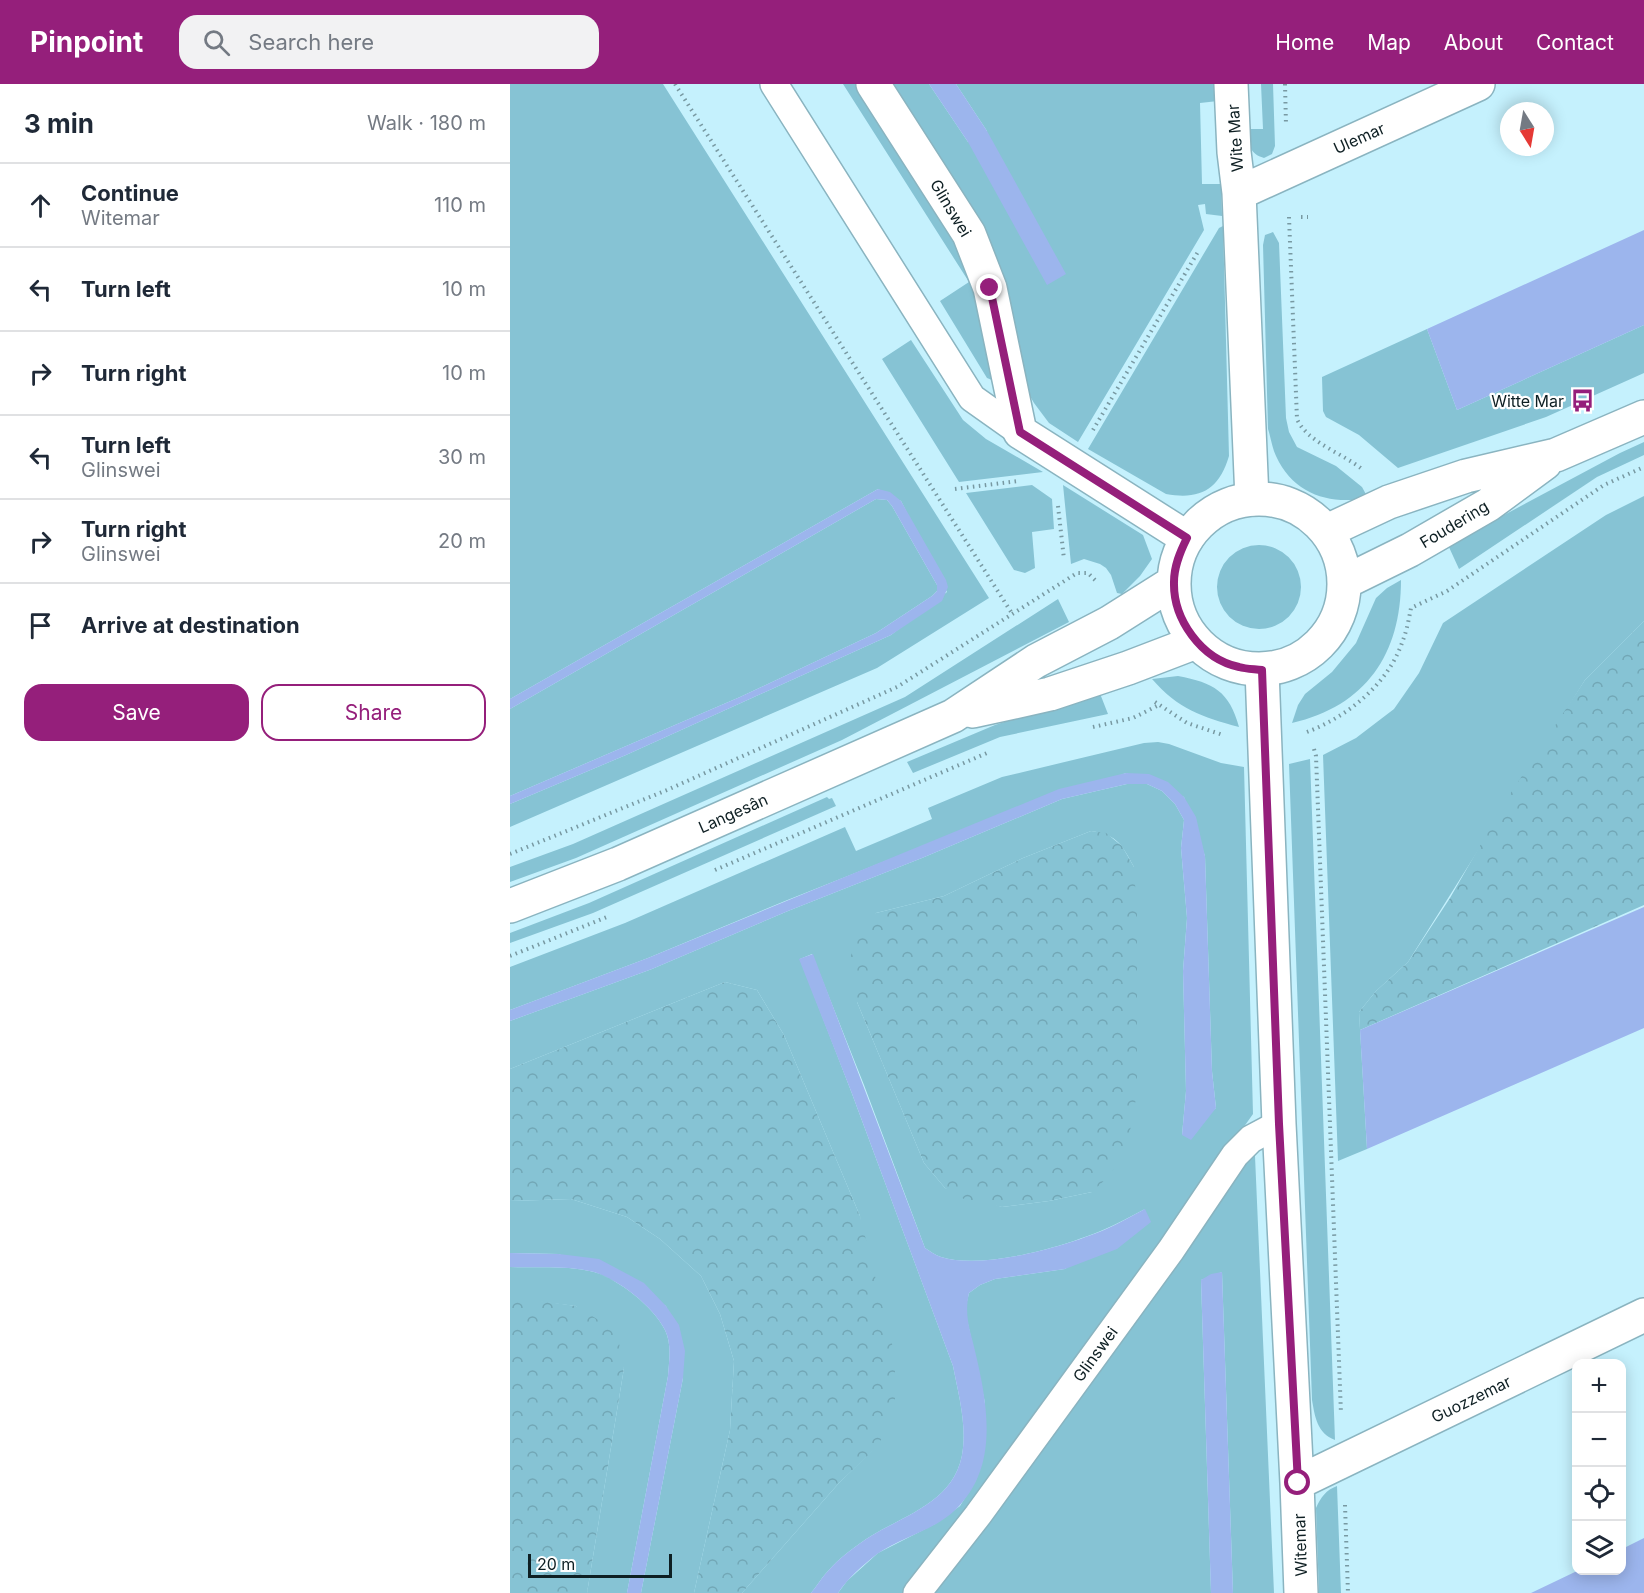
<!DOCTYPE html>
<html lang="en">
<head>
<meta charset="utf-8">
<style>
  :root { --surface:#fff; --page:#f2f2f3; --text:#1f2937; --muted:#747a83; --line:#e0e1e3; --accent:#951f7b }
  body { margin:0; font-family:Inter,sans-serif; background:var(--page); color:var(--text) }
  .controls { position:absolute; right:18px; bottom:18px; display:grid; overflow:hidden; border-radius:12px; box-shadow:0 3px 15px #0003 }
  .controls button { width:54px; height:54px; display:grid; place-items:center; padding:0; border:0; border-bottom:2px solid var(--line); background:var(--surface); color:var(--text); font:30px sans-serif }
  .compass { position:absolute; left:990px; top:18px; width:54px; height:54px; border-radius:50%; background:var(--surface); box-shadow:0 3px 15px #0003; rotate:169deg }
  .scale { position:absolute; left:18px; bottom:15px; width:144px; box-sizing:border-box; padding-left:6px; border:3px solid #0e1f23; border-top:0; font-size:16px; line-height:21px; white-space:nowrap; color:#0e1f23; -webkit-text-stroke:4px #fff; paint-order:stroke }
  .stop { position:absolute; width:18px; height:18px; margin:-14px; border:4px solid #951f7b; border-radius:50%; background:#fff }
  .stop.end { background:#951f7b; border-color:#fff; box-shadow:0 2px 6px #0008 }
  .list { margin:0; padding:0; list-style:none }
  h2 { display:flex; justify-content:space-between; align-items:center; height:78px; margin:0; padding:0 24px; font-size:26px }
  h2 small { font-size:20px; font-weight:400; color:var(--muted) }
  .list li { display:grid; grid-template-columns:39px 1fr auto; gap:18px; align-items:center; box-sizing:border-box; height:84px; padding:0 24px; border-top:2px solid var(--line) }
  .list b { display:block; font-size:22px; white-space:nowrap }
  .list p { margin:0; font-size:20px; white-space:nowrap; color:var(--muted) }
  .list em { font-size:20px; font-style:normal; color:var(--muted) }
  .actions { display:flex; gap:12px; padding:18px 24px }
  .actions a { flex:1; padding:14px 0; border:2px solid var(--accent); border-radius:18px; text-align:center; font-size:21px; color:var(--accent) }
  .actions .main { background:var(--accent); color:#fff }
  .icon { flex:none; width:33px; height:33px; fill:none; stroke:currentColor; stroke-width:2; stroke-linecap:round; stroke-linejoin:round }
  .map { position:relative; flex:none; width:1134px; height:1509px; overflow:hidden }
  header { display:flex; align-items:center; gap:36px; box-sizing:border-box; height:84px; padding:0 30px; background:var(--accent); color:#fff }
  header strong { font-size:28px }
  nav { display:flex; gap:33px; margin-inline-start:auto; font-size:21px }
  .search { width:420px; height:54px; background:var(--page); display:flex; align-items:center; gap:15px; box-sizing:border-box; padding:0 21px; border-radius:18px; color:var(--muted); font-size:22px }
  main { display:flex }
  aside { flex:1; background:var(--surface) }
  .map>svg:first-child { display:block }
  .grass { fill:#86c3d4; fill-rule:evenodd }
  .forest { fill:url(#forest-crowns) }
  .water { fill:#9cb5ed }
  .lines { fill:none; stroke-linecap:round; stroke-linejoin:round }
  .lane-casing { stroke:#8ab4c0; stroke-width:30 }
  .street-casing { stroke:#8ab4c0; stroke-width:36 }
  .secondary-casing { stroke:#8ab4c0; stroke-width:36 }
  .path { stroke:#7899a2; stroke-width:4; stroke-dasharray:1.5 4.5; stroke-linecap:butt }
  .lane { stroke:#fff; stroke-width:27 }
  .street { stroke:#fff; stroke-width:33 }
  .secondary { stroke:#fff; stroke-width:33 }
  .route { stroke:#951f7b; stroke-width:8 }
  .labels { text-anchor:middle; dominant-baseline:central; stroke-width:4.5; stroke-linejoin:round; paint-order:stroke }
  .street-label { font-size:16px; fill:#0e1f23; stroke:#fff }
  .poi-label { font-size:16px; fill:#0e1f23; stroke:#fff; text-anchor:end }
</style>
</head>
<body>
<header>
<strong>Pinpoint</strong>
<div class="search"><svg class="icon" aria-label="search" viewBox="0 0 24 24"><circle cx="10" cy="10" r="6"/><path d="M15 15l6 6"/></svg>Search here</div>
<nav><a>Home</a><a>Map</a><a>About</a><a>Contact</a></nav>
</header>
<main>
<aside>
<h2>3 min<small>Walk · 180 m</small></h2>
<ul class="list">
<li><svg class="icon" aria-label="ahead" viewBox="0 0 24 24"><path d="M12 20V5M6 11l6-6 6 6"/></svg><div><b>Continue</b><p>Witemar</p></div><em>110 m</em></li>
<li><svg class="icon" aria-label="left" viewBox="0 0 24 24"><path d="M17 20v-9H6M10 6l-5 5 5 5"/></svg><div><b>Turn left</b></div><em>10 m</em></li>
<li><svg class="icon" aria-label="right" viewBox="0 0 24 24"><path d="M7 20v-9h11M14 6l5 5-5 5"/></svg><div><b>Turn right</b></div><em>10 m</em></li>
<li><svg class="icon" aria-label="left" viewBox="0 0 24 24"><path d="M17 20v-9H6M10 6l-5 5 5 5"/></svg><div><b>Turn left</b><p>Glinswei</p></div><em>30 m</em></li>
<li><svg class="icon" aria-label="right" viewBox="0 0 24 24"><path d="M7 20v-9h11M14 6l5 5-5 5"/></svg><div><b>Turn right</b><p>Glinswei</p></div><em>20 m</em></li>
<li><svg class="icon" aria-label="arrive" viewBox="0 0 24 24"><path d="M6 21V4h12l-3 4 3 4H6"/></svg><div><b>Arrive at destination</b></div></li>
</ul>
<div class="actions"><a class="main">Save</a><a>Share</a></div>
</aside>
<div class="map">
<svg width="1134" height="1509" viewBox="0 0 1134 1509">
  <defs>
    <pattern id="forest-crowns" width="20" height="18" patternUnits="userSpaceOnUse" patternTransform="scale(1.5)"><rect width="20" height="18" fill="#86c3d4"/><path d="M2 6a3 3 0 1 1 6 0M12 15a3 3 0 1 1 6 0" fill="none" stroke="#72a7b6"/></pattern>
  </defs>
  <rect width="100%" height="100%" fill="#c5f1fd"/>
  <!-- grass -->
  <path class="grass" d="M 0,0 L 153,0 L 479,514 L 367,584 L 0,743 L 0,720 L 116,671 L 381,551 L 437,508 L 391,417 L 368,405 L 0,615 Z
    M 333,0 L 352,0 L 465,192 L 485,294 L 482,296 L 477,294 L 430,217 L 459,198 Z
    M 376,0 L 419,0 L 458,58 L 477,47 L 446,0 L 707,0 L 708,17 L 690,19 L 692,100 L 711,100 L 712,132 L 696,130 L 695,120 L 688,121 L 694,146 L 568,358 L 539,339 L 524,319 L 514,302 Z
    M 751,0 L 763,0 L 765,62 L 762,70 L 754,74 C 738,69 739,60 739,45 L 753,45 Z
    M 713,142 L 719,372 C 709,406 690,416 656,410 L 578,365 L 709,144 Z
    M 763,148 L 769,159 L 776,334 L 779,348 L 787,363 L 826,382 L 852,403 L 858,414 C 820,421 784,411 766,372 C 762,364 761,354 758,345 L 753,161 L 755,151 Z
    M 1134,241 L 1134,289 L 1036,333 L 888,384 L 849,351 L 816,333 L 813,327 L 812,293 L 917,245 L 947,326 Z
    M 401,256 L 453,336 L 476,355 L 533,388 L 449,398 L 372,275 Z
    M 1134,358 L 1134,371 L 1087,393 L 949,485 L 938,461 L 1110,369 Z
    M 522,401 L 542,415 L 544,445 L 522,448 L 525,484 L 515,489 L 504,486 L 456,409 Z
    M 553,401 L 633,451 L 642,475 L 630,492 L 612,510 L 607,509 L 601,491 L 596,484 L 590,480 L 574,475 L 561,480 Z
    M 1134,412 L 1134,537 L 1075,596 L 898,878 L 866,907 L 849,928 L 857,1065 L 828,1077 L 813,671 L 846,654 L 884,625 L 909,589 L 933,539 L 1096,431 Z
    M 366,415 L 377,416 L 382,422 L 427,501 L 427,507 L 422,512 L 366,549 L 230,613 L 0,712 L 0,625 Z
    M707 503a42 42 0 1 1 84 0a42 42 0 1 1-84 0Z
    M 891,496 C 891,570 856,622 782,639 L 788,621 L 795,610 L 822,588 L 846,559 L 866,514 L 877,504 Z
    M 548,515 L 559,538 L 332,656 L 66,774 L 0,798 L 0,783 L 63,760 L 395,613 Z
    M 668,592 C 704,599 719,607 729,643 C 692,633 668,625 642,595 Z
    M 589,607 L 598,630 L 490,653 L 403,689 L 397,678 L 485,641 Z
    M 648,658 L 659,660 L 711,679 L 734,683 L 743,1030 L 652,1158 L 394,1509 L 328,1509 L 337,1497 L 368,1469 L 425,1440 L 450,1422 L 466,1396 L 475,1319 L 455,1226 L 459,1209 L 470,1201 L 485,1195 L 555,1185 L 635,1125 C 621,1132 607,1140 593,1146 C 553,1163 473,1186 431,1173 C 425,1171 420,1167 415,1164 L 354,1001 L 302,870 L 290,875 L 341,1007 L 443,1282 C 448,1308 456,1337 453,1364 C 448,1416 399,1429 361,1452 C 348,1460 328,1475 318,1487 C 312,1493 307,1502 301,1509 L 232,1509 L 329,1399 L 367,1362 L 350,1132 L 274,951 L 247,906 L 215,898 L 0,985 L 0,937 L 142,885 L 278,827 L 412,774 L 552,715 L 617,700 L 637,700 L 652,707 L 665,720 L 674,736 L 671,764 L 677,834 L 673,887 L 676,1007 L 672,1051 L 706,1024 L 702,987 L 695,772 L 674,713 L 616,689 L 408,764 L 275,817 L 138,874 L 0,926 L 0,883 L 115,839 L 335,743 L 346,767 L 422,735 L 418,724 L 492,693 L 634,659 ZM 581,747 C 608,751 612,761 624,783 L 582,1108 L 539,1117 L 492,1123 L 435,1104 L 414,1079 L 347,918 L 366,829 L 434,812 L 513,774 Z
    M 800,675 L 825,1356 C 807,1349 805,1333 802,1316 L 779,680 Z
    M 317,713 L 319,715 L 322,714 L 326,722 L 83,829 L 0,859 L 0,849 L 79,819 Z
    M 743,1070 L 745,1072 L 764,1509 L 723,1509 L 712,1188 L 691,1196 L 701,1509 L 421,1509 Z
    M 61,1115 L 117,1133 L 150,1155 L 191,1192 L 210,1230 L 224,1277 L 220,1346 L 184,1509 L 131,1509 L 173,1294 L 156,1222 L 49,1170 L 0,1169 L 0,1117 Z
    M 0,1183 C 27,1184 58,1181 84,1188 C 108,1195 144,1223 155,1246 C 162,1260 159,1277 158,1292 L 117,1509 L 77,1509 L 114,1284 L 66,1222 L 0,1214 Z
    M 827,1402 L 831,1509 L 809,1509 L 806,1424 C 811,1413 816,1406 827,1402 Z"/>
  <!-- forest -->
  <path class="forest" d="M 1134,537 L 1134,821 L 850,946 L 849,928 L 866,907 L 898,878 L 940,814 L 998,713 L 1075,596 Z
    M 581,747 L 596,749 L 612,762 L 624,783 L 627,831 L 627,1009 L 617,1063 L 599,1092 L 582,1108 L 539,1117 L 492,1123 L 454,1115 L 435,1104 L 414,1079 L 347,918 L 339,878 L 346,855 L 366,829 L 434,812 L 513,774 Z
    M 215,898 L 247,906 L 274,951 L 350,1132 L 385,1272 L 385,1326 L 368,1362 L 329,1399 L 232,1509 L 184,1509 L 220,1346 L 224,1277 L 210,1230 L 191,1192 L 150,1155 L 117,1133 L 61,1115 L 0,1117 L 0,985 Z
    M 3,1213 L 66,1222 L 95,1240 L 108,1254 L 114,1284 L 77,1509 L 0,1509 L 0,1214 Z"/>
  <!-- water -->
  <path class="water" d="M 419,0 L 446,0 L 477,47 L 556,190 L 537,201 L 458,58 Z
    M 1134,146 L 1134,241 L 947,326 L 917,245 Z
    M 368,405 L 380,408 L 391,417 L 436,496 L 438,503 L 432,517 L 381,551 L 116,671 L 0,720 L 0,712 L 230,613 L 366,549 L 422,512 L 427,507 L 427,501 L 382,422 L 377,416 L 366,415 L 0,625 L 0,615 Z
    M 616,689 L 639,690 L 658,698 L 674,713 L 686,733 L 695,772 L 702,987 L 706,1024 L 681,1056 L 672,1051 L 676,1007 L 673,887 L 677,834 L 671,764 L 674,736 L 665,720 L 652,707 L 637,700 L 617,700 L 552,715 L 412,774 L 278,827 L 142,885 L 0,937 L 0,926 L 138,874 L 549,705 Z
    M 1134,823 L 1134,944 L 857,1065 L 850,946 Z
    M 303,870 L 415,1164 C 420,1167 425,1171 431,1173 C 473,1186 553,1163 594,1146 C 608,1140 621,1132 635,1125 L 641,1138 L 607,1165 L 555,1185 L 485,1195 L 470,1201 L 459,1209 C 454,1232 460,1245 465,1267 C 477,1317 489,1379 450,1421 C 428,1446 393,1452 367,1470 C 353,1481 338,1494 328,1509 L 301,1509 C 307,1502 312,1493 318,1487 C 328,1475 348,1460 361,1452 C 399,1429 448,1416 453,1364 C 456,1337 448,1308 443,1282 L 341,1007 L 289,875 Z
    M 0,1169 L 49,1170 L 89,1175 L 134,1199 L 156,1222 L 169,1241 L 175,1267 L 173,1294 L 131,1509 L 117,1509 L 158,1292 C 159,1277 162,1260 155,1246 C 144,1223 108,1195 84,1188 C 58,1181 27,1184 0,1183 Z
    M 712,1188 L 723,1509 L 701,1509 L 691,1196 L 701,1190 Z
    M 1134,1454 L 1134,1509 L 1021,1509 L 1067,1487 L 1112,1486 L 1112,1465 Z"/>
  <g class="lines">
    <defs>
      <path id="lane" d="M 264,0 L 462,314 L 510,348
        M 407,1509 L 468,1431 L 661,1166 L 725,1071 L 741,1055 L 769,1040"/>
      <path id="street" d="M 363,0 L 459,150 L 480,204 L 510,348 L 677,454
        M 721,0 L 724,68 L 729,109 L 742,415
        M 729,109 L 968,0
        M 752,586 L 769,1040 L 787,1399 L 791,1509
        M 787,1399 L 1134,1231"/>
      <path id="secondary" d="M664 500a85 85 0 1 1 170 0a85 85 0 1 1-170 0Z
        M 817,447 L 879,418 L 956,392 L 1046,371 L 1134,333
        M 835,498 L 900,466 L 978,421 L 1035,379
        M 463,627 L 540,610 L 618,584 L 686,558
        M 0,822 L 108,780 L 443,632 L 526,577 L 599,539 L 664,498"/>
    </defs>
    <!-- lane casing -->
    <use href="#lane" class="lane-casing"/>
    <!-- street casing -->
    <use href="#street" class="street-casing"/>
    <!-- secondary casing -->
    <use href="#secondary" class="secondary-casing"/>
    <!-- path -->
    <path class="path" d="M 165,0 L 503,531
      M 775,0 L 776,41
      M 779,133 L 787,335 C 797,358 832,369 852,385
      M 791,133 L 798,133
      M 583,346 L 689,166
      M 445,405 L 508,397
      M 548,422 L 554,475
      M 645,618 L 677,639 L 713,651
      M 583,643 L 623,634 L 649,621
      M 797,648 C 839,632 879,599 893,556 C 897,546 899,534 901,524 L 937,507 L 1094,401 L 1134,383
      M 804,665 L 806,672 L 831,1330
      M 0,770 L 157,706 L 387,603 L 567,489 L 578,489 L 586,497
      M 205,786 L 477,669
      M 0,872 L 97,833
      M 835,1421 L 838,1509"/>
    <!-- lane -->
    <use href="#lane" class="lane"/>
    <!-- street -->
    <use href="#street" class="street"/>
    <!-- secondary -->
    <use href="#secondary" class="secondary"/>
  </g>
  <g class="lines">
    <!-- route -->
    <path class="route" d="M 480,204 L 510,348 L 677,454 C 670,468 664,482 664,498 C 663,535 691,575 729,583 C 736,585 744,585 752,586 L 769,1040 L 788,1399"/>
  </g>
  <!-- icons -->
  <defs>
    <symbol id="bus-bare" viewBox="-9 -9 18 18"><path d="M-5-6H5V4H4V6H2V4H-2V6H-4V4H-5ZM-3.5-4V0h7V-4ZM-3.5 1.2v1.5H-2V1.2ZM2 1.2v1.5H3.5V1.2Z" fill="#951f7b" stroke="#fff" stroke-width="2.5" paint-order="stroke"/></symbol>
  </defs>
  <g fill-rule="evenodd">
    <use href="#bus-bare" x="1056" y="300" width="33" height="33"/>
  </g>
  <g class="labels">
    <!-- street labels -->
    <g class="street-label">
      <text transform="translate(725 54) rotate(-94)">Wite Mar</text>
      <text transform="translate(849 54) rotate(-24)">Ulemar</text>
      <text transform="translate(441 124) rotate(59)">Glinswei</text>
      <text transform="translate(944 440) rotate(-31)">Foudering</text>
      <text transform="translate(223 729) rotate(-24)">Langesân</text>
      <text transform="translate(585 1270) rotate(-54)">Glinswei</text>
      <text transform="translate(961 1315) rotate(-26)">Guozzemar</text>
      <text transform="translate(790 1461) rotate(-92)">Witemar</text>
    </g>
    <!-- poi labels -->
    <g class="poi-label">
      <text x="1054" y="317">Witte Mar</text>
    </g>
  </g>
</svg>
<div class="controls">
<button>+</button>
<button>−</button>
<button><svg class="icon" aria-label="locate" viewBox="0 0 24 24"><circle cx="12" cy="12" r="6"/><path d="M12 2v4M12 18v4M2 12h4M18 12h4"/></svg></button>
<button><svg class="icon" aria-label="layers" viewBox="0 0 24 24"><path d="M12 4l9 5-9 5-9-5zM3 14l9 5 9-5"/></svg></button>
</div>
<svg class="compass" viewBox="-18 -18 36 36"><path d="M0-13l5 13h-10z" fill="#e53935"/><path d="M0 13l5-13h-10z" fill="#747a83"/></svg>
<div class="scale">20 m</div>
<div class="stop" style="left:788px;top:1399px"></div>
<div class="stop end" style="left:480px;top:204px"></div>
</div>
</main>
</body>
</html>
